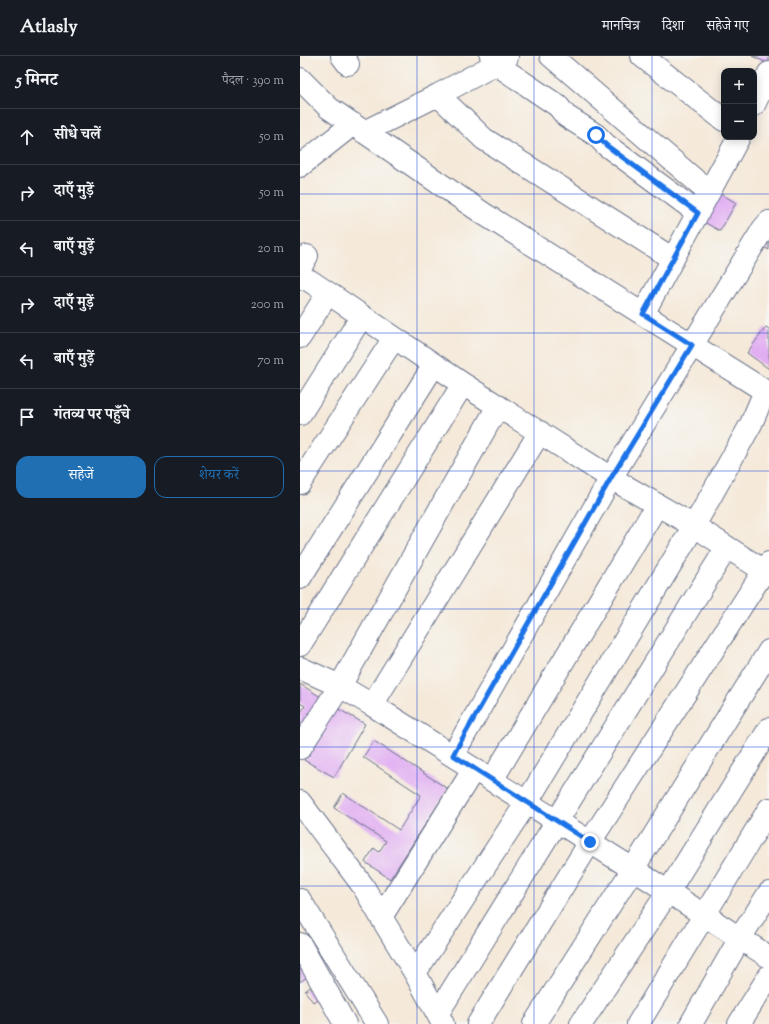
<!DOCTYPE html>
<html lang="hi">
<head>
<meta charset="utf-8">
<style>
  :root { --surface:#171b24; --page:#20242c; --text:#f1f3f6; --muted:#9ea1a6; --line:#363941; --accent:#1f6fb2 }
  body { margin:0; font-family:"Sorts Mill Goudy","Noto Serif Devanagari",serif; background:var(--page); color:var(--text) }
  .controls { position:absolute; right:12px; top:12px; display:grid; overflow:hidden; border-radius:8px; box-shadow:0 2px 10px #0003 }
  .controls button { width:36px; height:36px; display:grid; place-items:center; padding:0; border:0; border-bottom:1px solid var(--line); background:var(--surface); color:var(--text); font:20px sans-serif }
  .stop { position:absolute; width:12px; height:12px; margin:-9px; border:3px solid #1a73e8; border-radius:50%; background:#fff }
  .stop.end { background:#1a73e8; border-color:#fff; box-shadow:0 1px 4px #0008 }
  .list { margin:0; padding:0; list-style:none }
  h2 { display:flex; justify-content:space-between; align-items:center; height:52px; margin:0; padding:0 16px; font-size:17px }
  h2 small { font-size:13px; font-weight:400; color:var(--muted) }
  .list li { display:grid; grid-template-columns:26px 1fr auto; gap:12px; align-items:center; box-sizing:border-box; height:56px; padding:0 16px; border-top:1px solid var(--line) }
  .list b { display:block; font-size:15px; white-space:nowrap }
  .list em { font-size:13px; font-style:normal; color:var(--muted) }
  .actions { display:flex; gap:8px; padding:12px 16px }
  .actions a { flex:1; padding:9px 0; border:1px solid var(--accent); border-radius:12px; text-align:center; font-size:14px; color:var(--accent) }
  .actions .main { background:var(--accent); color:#fff }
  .icon { flex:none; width:22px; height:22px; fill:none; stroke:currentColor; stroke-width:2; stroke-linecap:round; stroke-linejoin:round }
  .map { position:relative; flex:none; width:469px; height:968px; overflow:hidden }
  header { display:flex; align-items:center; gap:24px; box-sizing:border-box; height:56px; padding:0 20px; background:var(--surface); border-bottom:1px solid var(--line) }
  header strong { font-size:19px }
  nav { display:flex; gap:22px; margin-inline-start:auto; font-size:14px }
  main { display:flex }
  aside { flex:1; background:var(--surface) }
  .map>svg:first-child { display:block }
  .building { fill:#e1aef2 }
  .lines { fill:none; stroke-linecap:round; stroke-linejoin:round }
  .minor-casing { stroke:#677089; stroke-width:24 }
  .major-casing { stroke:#677089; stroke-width:24 }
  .minor { stroke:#fff; stroke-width:22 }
  .major { stroke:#fff; stroke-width:22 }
  .route { stroke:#1a73e8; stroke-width:5 }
  .grid { fill:none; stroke:#1d4ed8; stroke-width:1; stroke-opacity:0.55 }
</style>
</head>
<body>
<header>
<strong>Atlasly</strong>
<nav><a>मानचित्र</a><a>दिशा</a><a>सहेजे गए</a></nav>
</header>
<main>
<aside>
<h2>5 मिनट<small>पैदल · 390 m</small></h2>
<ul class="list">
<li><svg class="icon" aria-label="ahead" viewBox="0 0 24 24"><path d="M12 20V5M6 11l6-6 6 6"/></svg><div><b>सीधे चलें</b></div><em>50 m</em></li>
<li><svg class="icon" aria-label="right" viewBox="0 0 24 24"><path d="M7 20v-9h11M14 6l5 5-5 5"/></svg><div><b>दाएँ मुड़ें</b></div><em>50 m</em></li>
<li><svg class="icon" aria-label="left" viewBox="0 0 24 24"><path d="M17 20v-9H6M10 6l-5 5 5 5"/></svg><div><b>बाएँ मुड़ें</b></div><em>20 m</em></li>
<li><svg class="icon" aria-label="right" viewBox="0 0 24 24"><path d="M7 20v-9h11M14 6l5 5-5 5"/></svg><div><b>दाएँ मुड़ें</b></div><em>200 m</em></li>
<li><svg class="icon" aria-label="left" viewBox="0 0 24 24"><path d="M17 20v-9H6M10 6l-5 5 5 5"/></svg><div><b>बाएँ मुड़ें</b></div><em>70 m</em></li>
<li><svg class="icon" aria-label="arrive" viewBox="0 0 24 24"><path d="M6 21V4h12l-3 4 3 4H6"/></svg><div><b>गंतव्य पर पहुँचे</b></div></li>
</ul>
<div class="actions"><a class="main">सहेजें</a><a>शेयर करें</a></div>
</aside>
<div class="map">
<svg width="469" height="968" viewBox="0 0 469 968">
  <rect width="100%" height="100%" fill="#f6f6f2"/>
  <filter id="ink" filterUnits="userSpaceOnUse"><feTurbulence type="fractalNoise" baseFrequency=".025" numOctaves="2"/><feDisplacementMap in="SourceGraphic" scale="8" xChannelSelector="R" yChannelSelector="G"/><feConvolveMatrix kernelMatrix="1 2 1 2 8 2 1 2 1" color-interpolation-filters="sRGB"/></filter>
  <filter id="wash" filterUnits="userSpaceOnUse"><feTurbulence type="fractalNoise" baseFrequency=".012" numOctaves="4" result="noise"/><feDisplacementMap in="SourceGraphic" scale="16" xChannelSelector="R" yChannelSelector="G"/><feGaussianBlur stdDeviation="0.9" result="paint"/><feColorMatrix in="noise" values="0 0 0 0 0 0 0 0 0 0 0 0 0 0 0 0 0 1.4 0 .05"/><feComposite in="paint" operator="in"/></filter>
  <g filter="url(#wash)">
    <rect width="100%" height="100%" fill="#f5e9d9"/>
    <g id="blocks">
      <!-- building -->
      <path class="building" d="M 452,0 L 469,0 L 469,8 Z
        M 420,137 L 436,147 L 420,175 L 404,166 Z
        M 469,183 L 469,194 L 464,191 Z
        M 466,271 L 469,273 L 469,313 L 447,297 Z
        M 0,628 L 27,645 L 0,688 L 0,658 L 5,650 L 0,647 Z
        M 35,651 L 65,668 L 34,721 L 4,704 Z
        M 74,685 L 148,733 L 90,823 L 65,806 L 74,792 L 79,796 L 86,785 L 34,752 L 43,737 L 99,774 L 121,739 L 63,701 Z
        M 0,898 L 13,916 L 0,926 Z
        M 17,926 L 26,937 L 13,946 L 5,935 Z"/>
    </g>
  </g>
  <g filter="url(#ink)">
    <use href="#blocks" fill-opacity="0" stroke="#677089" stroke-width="1"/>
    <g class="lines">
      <defs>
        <path id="minor" d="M 42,0 L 48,8
          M 191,0 L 196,8 L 258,50 L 266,60 L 296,79 L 306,89 L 398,157
          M 251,0 L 409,136
          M 342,0 L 424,64
          M 0,23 L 29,52 L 184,158 L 465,335 L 469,336
          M 138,39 L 184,83 L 373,203
          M 454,49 L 469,17
          M 64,76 L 138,39 L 196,8 L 207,1
          M 0,110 L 53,68
          M 0,212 L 7,200
          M 0,221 L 10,225 L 28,237 L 163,328 L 311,422 L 394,470 L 469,518
          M 343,258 L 439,81
          M 0,281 L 28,237
          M 0,358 L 62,260
          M 0,427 L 94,282
          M 0,522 L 134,309
          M 0,589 L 163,328
          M 0,612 L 40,630 L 72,649 L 333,813 L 469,901
          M 72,649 L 240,376
          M 0,692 L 40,630 L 198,350
          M 153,699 L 311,422 L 463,173 L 469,166
          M 192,724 L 357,449
          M 0,746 L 63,830 L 81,861
          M 115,917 L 227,746 L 394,470 L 451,368 L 465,335
          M 138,957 L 427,491
          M 143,968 L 115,917 L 81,861 L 174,713
          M 178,968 L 290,786 L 469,507
          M 234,968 L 333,813 L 469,595
          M 281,968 L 368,836 L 469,673
          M 338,968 L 469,753
          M 391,968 L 440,882 L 469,837
          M 439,968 L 469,920"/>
        <path id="major" d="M 0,844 L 77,968
          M 0,888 L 45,968"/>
      </defs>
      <!-- minor casing -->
      <use href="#minor" class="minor-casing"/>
      <!-- major casing -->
      <use href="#major" class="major-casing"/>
      <!-- minor -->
      <use href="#minor" class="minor"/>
      <!-- major -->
      <use href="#major" class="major"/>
    </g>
  </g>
  <g class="lines" filter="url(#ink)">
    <!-- route -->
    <path class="route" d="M 290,786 L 153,699 L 311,422 L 392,289 L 343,258 L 398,157 L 306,89 L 296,79"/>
  </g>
  <!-- grid -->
  <path class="grid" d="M 117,0 L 117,968M 234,0 L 234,968M 352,0 L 352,968M 0,138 L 469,138M 0,277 L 469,277M 0,415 L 469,415M 0,553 L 469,553M 0,691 L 469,691M 0,830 L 469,830"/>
</svg>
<div class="controls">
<button>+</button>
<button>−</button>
</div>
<div class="stop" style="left:296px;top:79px"></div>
<div class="stop end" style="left:290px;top:786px"></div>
</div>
</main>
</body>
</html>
